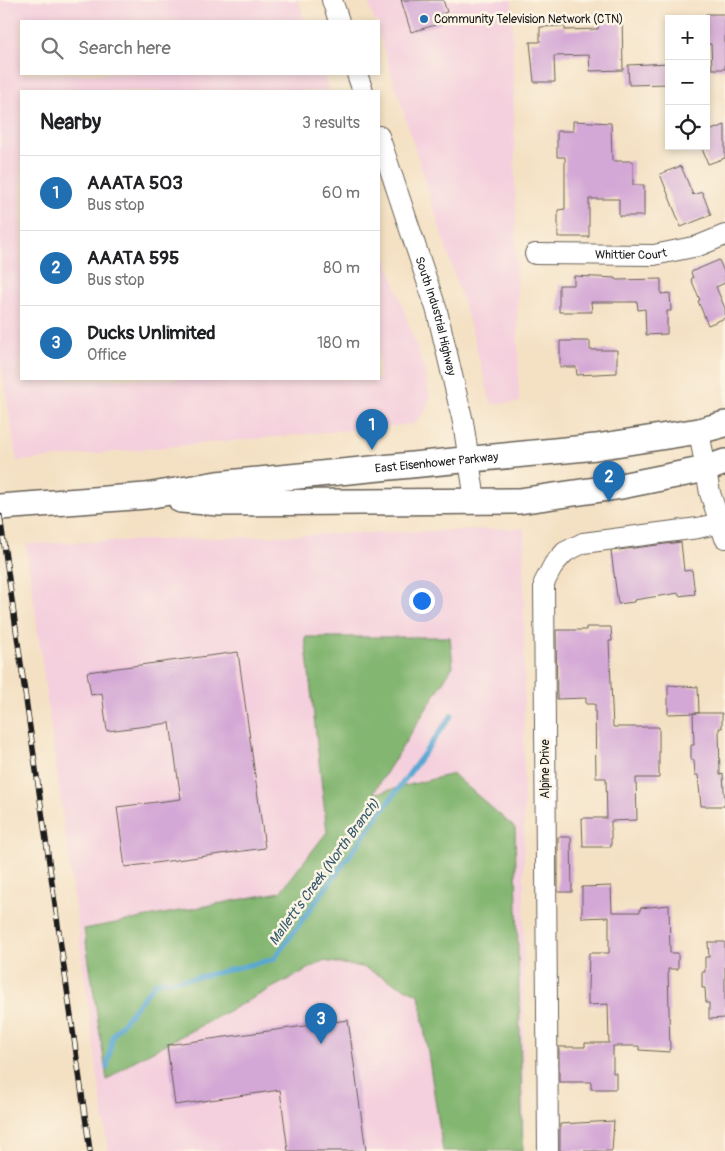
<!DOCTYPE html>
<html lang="en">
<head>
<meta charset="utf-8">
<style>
  :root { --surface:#fff; --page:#f2f2f2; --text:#202124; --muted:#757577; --line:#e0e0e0; --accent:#1f6fb2 }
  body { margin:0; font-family:Pangolin,sans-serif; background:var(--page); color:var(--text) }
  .controls { position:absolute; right:15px; top:15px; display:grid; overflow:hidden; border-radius:0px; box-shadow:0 2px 8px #0003 }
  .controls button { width:45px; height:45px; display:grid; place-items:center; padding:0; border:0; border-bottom:1px solid var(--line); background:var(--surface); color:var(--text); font:25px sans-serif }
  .you { position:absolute; left:421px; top:600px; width:18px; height:18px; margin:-12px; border:4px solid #fff; border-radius:50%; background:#1a73e8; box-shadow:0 0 0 8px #1a73e833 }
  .badge { display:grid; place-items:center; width:32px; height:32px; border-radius:50%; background:var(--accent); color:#fff; font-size:16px; font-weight:700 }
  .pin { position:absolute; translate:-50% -41px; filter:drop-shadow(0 1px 2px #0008) }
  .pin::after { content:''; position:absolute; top:26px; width:18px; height:15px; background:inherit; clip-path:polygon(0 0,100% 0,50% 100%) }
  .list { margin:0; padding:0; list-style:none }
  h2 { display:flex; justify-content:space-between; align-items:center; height:65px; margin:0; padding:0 20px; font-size:21px }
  h2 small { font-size:16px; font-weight:400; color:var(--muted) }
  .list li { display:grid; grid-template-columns:32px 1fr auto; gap:15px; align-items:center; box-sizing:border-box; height:75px; padding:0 20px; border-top:1px solid var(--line) }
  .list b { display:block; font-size:19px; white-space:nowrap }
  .list p { margin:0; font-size:16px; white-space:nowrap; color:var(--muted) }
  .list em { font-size:16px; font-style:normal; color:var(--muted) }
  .icon { flex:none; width:28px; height:28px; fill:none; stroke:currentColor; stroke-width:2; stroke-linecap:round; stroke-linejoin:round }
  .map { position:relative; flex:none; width:725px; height:1151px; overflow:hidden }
  .search { position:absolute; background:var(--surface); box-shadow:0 2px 8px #0003; left:20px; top:20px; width:360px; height:55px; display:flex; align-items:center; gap:12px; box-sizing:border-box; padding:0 18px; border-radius:0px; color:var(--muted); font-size:19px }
  .panel { position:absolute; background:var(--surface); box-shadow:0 2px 8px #0003; left:20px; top:90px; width:360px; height:290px; border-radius:0px }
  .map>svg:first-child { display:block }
  .built { fill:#f4cfdd }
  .forest { fill:#83b671; stroke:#506946 }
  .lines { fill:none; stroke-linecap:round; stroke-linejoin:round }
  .stream { stroke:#59a7d3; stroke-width:5 }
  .building { fill:#d4a8d6 }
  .minor-casing { stroke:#686157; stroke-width:22 }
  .major-casing { stroke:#686157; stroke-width:28 }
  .minor { stroke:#fff; stroke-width:20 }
  .major { stroke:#fff; stroke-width:25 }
  .rail-casing { stroke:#1c1c1c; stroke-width:5.5 }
  .rail { stroke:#fcf5e5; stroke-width:4; stroke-dasharray:11; stroke-linecap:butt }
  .poi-dot { fill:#1f6fb2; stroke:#fcf5e5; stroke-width:2 }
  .labels { text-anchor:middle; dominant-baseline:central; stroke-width:5; stroke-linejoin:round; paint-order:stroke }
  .poi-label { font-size:12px; fill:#1c1c1c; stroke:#fcf5e5; text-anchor:start }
  .street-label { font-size:12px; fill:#1c1c1c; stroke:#fcf5e5 }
  .water-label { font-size:14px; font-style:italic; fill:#375b6e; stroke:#fcf5e5 }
</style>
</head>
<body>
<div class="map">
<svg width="725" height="1151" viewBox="0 0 725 1151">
  <rect width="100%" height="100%" fill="#fcf5e5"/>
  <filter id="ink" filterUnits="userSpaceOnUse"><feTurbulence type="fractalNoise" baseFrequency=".02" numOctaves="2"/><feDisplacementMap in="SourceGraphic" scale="10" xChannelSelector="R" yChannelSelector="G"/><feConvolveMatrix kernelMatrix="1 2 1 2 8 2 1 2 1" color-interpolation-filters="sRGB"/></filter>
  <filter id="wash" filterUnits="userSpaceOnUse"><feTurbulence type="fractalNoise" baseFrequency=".0096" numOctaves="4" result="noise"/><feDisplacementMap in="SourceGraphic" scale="20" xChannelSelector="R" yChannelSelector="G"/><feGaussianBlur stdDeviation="1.12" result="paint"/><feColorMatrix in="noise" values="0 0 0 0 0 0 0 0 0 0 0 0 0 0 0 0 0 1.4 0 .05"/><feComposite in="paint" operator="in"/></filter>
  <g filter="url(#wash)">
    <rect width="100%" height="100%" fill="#f4e1c4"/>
    <!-- built -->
    <path class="built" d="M 0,0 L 298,0 L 305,21 L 21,21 L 21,74 L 323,74 L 329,91 L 21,91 L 21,379 L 379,379 L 379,237 L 424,369 L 430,397 L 425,413 L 413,424 L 17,461 L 0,356 Z
      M 368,0 L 512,0 L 519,403 L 491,403 L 469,321 L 379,34 L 379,21 L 374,21 Z
      M 524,528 L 524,1151 L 108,1151 L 26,544 Z"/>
    <!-- forest -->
    <path class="forest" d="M 305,637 L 450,637 L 453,666 L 373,794 L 453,774 L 515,828 L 523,1151 L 443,1151 L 419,995 L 363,967 L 323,961 L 132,1062 L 107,1080 L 84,929 L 280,892 L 327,832 Z"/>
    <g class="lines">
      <!-- stream -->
      <path class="stream" d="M 107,1068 L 113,1035 L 156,982 L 195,978 L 274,959 L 452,715"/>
    </g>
    <g id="blocks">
      <!-- building -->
      <path class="building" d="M 401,0 L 443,0 L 447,12 L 439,15 L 442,23 L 411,32 Z
        M 622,14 L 623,70 L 590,71 L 589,55 L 554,56 L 555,82 L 534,82 L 530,42 L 540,42 L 540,27 L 565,26 L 565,30 L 598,29 L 598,15 Z
        M 706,14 L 725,14 L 725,69 L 712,69 L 711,44 L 706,44 Z
        M 669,63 L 669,84 L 629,85 L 628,65 Z
        M 573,121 L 611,123 L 612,161 L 633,161 L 633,185 L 644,185 L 644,216 L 619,216 L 619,199 L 589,199 L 589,237 L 558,237 L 558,210 L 565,209 L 565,157 L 557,157 L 557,131 L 573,131 Z
        M 725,125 L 725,158 L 708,164 L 701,146 L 706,146 L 706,132 Z
        M 681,166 L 693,195 L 702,192 L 711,215 L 681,227 L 660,174 Z
        M 719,260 L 725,274 L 725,283 L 716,287 L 725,308 L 725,318 L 708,325 L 698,301 L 700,300 L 691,279 L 693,278 L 691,272 Z
        M 574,276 L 616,278 L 616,280 L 661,279 L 661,294 L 670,293 L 671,311 L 667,311 L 667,334 L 646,335 L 645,309 L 638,310 L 637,302 L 591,302 L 592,312 L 559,312 L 559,285 L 574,285 Z
        M 560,341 L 590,341 L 590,350 L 617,350 L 617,373 L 577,375 L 576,367 L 560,367 Z
        M 681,542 L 684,571 L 692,570 L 695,594 L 679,596 L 679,593 L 634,600 L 634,602 L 618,604 L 611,551 Z
        M 586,627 L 611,627 L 612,641 L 609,641 L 613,727 L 659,727 L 659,778 L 636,778 L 637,820 L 611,821 L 611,847 L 583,847 L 582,818 L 607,818 L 606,778 L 596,778 L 595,704 L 586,704 L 586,698 L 557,699 L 556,630 L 586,630 Z
        M 238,652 L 265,848 L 125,867 L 117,807 L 181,799 L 170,723 L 107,731 L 102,693 L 91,695 L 87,672 Z
        M 668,685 L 698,687 L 699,713 L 668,714 Z
        M 693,713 L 722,713 L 722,728 L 719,728 L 720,775 L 723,774 L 725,806 L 701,806 L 698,775 L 695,775 L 694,760 L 691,760 L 691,745 L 694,745 Z
        M 558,837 L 571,837 L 572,892 L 558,892 Z
        M 611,886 L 612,912 L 640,912 L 640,908 L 669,905 L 670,953 L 678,953 L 678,969 L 668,969 L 670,1052 L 639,1050 L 639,1046 L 613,1046 L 613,1073 L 616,1073 L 616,1089 L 591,1089 L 591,1082 L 559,1082 L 559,1047 L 585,1047 L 585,1043 L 609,1043 L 608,1004 L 588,1005 L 588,987 L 589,953 L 609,953 L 609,917 L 582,918 L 582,887 Z
        M 708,942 L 725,942 L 725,1018 L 709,1019 L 709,1003 L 706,1003 L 705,988 L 702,988 L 702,972 L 705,972 L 705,957 L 709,957 Z
        M 348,1020 L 366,1151 L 288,1151 L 280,1090 L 175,1105 L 167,1045 Z
        M 614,1121 L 612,1151 L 560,1151 L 560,1124 Z"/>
    </g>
  </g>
  <g filter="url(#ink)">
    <use href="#blocks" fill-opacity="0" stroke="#686157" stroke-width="1"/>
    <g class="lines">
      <defs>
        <g id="minor">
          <path d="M 332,0 L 339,21"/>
          <path d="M 357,74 L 363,91"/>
          <path id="s1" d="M 379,136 L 437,311 L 463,422 L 475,500"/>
          <path id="s2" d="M 535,254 L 654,255 L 698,246 L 725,235"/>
          <path d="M 699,431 L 710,493 L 725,538"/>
          <path d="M 548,1151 L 544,583 L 554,564 L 565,552 L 583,543 L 698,528 L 720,523"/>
        </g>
        <g id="major">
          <path d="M 181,500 L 220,503 L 519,501 L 616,487 L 706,469 L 725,462"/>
          <path id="s3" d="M 0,507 L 146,496 L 217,484 L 596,447 L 699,431 L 725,424"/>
        </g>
      </defs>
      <!-- minor casing -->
      <use href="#minor" class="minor-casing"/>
      <!-- major casing -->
      <use href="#major" class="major-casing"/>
      <!-- minor -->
      <use href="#minor" class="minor"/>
      <!-- major -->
      <use href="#major" class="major"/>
      <defs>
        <path id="rail" d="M 0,516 L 90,1151"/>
      </defs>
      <!-- rail casing -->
      <use href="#rail" class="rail-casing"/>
      <!-- rail -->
      <use href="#rail" class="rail"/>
    </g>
  </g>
  <!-- markers -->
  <circle class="poi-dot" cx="424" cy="19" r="5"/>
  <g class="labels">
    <!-- poi labels -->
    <g class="poi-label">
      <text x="434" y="19">Community Television Network (CTN)</text>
    </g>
    <!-- street labels -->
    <g class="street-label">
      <text stroke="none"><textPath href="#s2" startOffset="96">Whittier Court</textPath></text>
      <text stroke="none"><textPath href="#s1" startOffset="189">South Industrial Highway</textPath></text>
      <text stroke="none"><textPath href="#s3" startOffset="439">East Eisenhower Parkway</textPath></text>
      <text transform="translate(545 769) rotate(-90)">Alpine Drive</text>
    </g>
    <!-- water labels -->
    <g class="water-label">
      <text transform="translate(324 872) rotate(-54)">Mallett's Creek (North Branch)</text>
    </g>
  </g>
</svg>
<div class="controls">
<button>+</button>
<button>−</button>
<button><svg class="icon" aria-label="locate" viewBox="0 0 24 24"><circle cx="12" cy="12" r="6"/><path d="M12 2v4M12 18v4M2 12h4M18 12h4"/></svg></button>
</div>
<div class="you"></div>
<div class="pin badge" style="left:372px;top:450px">1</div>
<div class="pin badge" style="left:609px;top:502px">2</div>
<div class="pin badge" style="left:321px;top:1044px">3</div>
<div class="search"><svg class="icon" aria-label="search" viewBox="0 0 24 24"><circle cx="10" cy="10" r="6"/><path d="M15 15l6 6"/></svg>Search here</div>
<section class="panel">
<h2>Nearby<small>3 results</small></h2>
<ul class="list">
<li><span class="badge">1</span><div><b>AAATA 503</b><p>Bus stop</p></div><em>60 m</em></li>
<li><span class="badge">2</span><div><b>AAATA 595</b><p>Bus stop</p></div><em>80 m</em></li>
<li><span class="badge">3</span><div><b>Ducks Unlimited</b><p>Office</p></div><em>180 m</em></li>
</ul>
</section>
</div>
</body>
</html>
